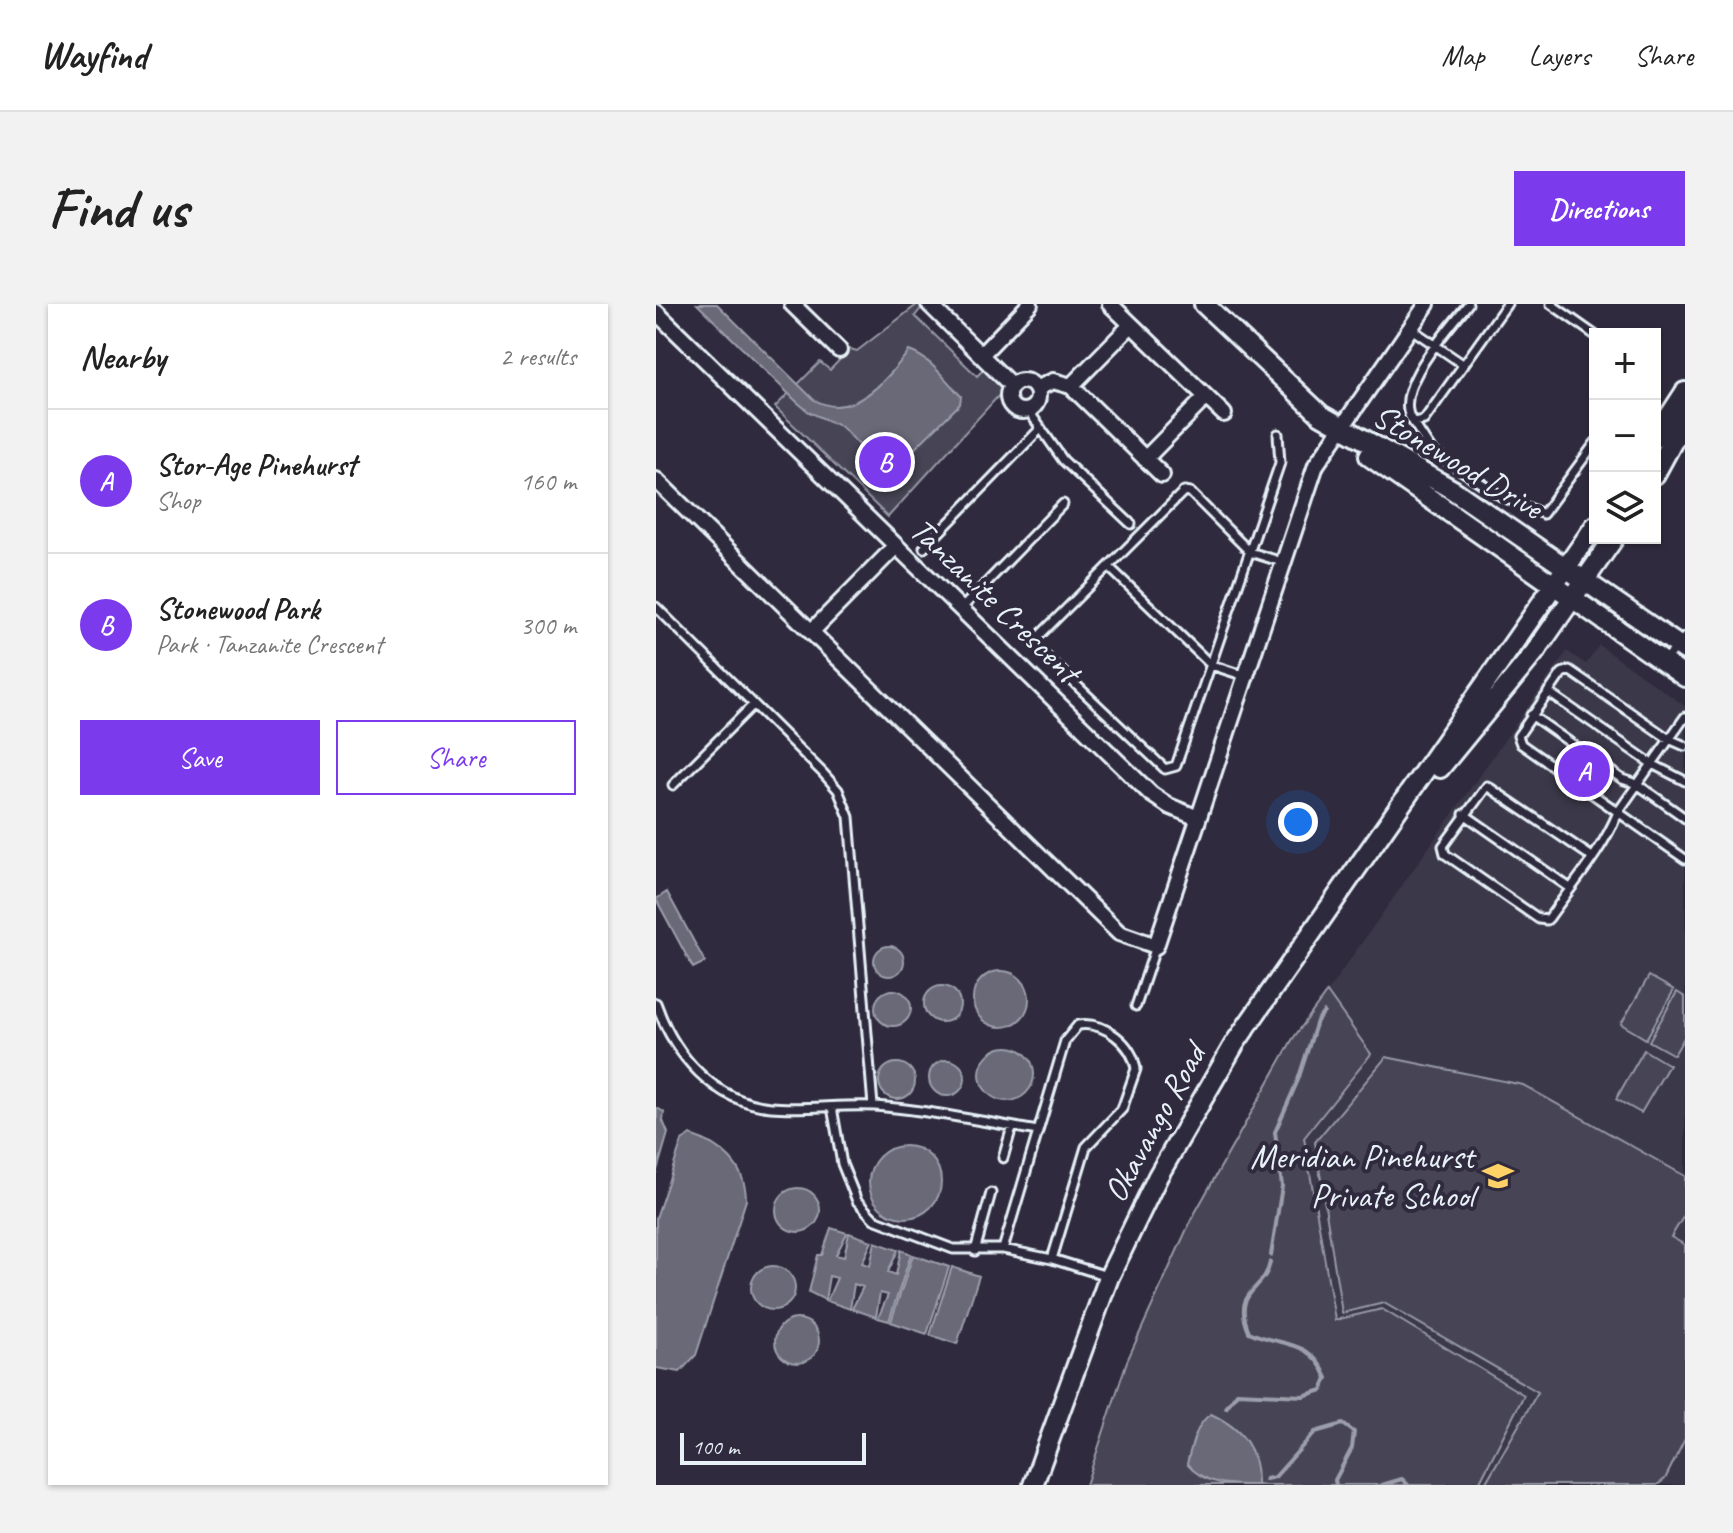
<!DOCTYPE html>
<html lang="en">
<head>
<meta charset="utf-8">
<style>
  :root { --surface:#fff; --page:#f2f2f2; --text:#222; --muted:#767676; --line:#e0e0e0; --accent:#7c3aed }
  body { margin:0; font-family:Caveat,sans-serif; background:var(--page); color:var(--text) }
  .controls { position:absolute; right:24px; top:24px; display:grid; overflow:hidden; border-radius:0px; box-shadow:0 2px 6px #0004 }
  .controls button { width:72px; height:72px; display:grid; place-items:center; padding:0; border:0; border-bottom:2px solid var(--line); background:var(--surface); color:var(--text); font:40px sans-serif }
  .scale { position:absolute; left:24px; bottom:20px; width:186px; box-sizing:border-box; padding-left:8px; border:4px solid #e8f1f8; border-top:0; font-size:22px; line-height:28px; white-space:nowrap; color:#e8f1f8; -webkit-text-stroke:6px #2f2a3d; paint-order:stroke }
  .you { position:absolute; left:642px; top:518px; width:28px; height:28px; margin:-20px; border:6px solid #fff; border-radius:50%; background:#1a73e8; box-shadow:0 0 0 12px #1a73e833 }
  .badge { display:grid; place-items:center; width:52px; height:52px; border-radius:50%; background:var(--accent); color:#fff; font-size:26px; font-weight:700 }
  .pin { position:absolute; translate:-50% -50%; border:4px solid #fff; box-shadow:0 2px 8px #0006 }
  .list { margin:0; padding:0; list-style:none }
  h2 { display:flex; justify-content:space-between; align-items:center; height:104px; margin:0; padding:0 32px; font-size:34px }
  h2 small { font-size:26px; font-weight:400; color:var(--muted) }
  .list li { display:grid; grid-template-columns:52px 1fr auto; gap:24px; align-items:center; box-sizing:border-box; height:144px; padding:0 32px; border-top:2px solid var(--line) }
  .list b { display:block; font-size:30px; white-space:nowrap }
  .list p { margin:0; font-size:26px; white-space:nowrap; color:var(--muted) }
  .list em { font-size:26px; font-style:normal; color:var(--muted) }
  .actions { display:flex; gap:16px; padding:24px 32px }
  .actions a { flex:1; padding:18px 0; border:2px solid var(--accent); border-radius:0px; text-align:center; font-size:28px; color:var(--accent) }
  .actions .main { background:var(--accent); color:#fff }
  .icon { flex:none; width:44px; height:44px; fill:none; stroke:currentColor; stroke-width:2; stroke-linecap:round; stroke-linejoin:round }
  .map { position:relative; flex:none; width:1029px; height:1181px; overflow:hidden; border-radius:0px }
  header { display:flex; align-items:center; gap:48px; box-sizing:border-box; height:112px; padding:0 40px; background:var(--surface); border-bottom:2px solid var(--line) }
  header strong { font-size:38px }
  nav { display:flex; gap:44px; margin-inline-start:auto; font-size:28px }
  .intro { display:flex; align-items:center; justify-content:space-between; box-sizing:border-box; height:192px; padding:0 48px }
  h1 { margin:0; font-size:56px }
  .button { padding:20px 36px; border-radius:0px; background:var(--accent); color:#fff; font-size:28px; font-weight:700 }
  main { display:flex; gap:48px; padding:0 48px }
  aside { flex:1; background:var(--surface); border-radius:0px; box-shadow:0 2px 6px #0004 }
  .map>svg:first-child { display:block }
  .built { fill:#3b3749 }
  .green { fill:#464455; stroke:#979aa6; stroke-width:2 }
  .water { fill:#696978; stroke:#9c9fab; stroke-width:2 }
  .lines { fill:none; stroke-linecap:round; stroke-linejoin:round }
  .stream { stroke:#9c9fab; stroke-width:4 }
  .lane-casing { stroke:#e8f1f8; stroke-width:13 }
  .street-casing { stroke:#e8f1f8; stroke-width:20 }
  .secondary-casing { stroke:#e8f1f8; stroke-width:24 }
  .lane { stroke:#2f2a3d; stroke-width:7 }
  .street { stroke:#2f2a3d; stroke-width:14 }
  .secondary { stroke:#2f2a3d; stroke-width:18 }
  .labels { text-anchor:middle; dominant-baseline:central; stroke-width:8; stroke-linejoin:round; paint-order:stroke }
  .street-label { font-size:34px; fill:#e8f1f8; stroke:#2f2a3d }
  .poi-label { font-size:34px; fill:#e8f1f8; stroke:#2f2a3d; text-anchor:end }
</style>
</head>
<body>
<header>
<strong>Wayfind</strong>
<nav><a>Map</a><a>Layers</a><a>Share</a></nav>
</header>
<div class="intro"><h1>Find us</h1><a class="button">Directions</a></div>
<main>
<aside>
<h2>Nearby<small>2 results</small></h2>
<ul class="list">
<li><span class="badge">A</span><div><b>Stor-Age Pinehurst</b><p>Shop</p></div><em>160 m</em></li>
<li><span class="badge">B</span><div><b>Stonewood Park</b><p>Park · Tanzanite Crescent</p></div><em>300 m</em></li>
</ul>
<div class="actions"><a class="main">Save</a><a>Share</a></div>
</aside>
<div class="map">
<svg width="1029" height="1181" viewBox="0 0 1029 1181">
  <rect width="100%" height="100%" fill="#2f2a3d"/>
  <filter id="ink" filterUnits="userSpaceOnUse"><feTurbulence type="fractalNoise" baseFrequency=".0125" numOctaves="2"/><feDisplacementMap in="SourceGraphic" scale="16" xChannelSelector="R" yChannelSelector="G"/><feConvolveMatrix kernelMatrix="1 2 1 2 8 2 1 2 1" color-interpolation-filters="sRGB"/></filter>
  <g filter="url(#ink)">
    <!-- built -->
    <path class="built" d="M 943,341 L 1029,402 L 1029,1181 L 822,1181 L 768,1032 L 726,1005 L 679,1017 L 648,834 L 715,751 L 671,688 L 911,347 L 930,360 Z"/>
    <!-- green -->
    <path class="green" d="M 262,0 L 267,2 L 259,12 L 321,72 L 330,63 L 345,78 L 346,88 L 232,213 L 119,103 L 164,58 L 174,66 L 194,45 L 201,47 Z
      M 993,672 L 1018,686 L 990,735 L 965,720 Z
      M 671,688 L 715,750 L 648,834 L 679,1016 L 726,1005 L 868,1091 L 822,1181 L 430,1181 L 471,1057 L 535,916 L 636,736 Z
      M 1021,688 L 1029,693 L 1029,732 L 1018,751 L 993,737 Z
      M 988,746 L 1013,761 L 985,809 L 960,795 Z
      M 730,753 L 867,781 L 1029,872 L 1029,910 L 1015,933 L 1029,941 L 1029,1135 L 1009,1175 L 1001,1181 L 835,1181 L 830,1178 L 882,1088 L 728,999 L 686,1009 L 659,838 Z"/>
    <!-- water -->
    <path class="water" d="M 41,0 L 61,0 L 157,95 C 196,119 230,76 253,47 C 275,54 289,76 305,92 L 304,100 L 236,167 L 227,166 L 186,123 L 153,108 L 141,98 Z
      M 11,588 L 49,658 L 37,664 L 0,595 Z
      M218 657a15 15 0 1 1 30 0a15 15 0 1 1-30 0Z
      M317 695a28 28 0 1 1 56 0a28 28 0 1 1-56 0Z
      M268 700a18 18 0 1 1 36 0a18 18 0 1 1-36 0Z
      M219 704a18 18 0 1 1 36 0a18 18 0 1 1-36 0Z
      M324 770a27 27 0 1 1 54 0a27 27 0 1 1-54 0Z
      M273 774a18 18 0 1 1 36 0a18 18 0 1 1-36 0Z
      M223 777a18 18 0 1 1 36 0a18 18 0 1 1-36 0Z
      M 1,804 L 8,808 L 7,817 L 12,829 L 0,870 Z
      M 34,831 C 66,841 90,862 90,896 L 40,1051 L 24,1068 L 0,1064 L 0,914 L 26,837 Z
      M213 878a36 36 0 1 1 72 0a36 36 0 1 1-72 0Z
      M120 906a22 22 0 1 1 44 0a22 22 0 1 1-44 0Z
      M 175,924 L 191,929 L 180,951 L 188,953 L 193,929 L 216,937 L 206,959 L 214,962 L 219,938 L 242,946 L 232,968 L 240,971 L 245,946 L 255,950 L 233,1017 L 222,1014 L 232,991 L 224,989 L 220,1013 L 196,1005 L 207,983 L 198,980 L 194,1005 L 171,997 L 181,974 L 173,972 L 169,996 L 153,988 L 162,951 L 166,951 Z
      M 257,951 L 293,963 L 271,1030 L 235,1018 Z
      M95 984a22 22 0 1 1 44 0a22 22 0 1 1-44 0Z
      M 296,963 L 323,972 L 301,1040 L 274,1031 Z
      M119 1037a22 22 0 1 1 44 0a22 22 0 1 1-44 0Z
      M 555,1110 C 587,1125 602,1145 601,1181 C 572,1181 549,1181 531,1160 C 535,1144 540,1119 555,1110 Z"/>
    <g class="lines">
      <!-- stream -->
      <path class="stream" d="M 615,951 L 626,882 L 619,828 L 642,776 L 661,717 L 668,708
        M 570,1104 L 581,1089 L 647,1092 L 666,1086 L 671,1074 C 654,1033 624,1043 593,1028 C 575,985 609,988 614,958
        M 610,1175 L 619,1173 L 659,1128 L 687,1120 L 698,1128 L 696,1144 L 679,1176 L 680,1181
        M 726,1181 L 746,1175 L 752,1181"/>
      <defs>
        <path id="lane" d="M 812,0 C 793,25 733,88 757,118 L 768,116 L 851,0
          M 895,0 L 939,31
          M 754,24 L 808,61
          M 372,106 L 407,156 L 475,220
          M 757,118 L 776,147 L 845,192 L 887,210 L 939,139
          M 622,130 L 624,159 L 520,462 L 509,465 L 376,339 L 528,187 L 534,188 L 594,248 L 626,258
          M 268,244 L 384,125
          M 453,263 L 555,361 L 589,372
          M 0,303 L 167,469 L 182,486 L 193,513 L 217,802
          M 305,305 L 407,200
          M 1009,357 L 1029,333
          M 892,388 L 996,460 L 1029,477
          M 875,411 L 966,475 L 981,480 L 1029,514
          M 1029,442 L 1013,435 L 913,366 L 906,369 L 862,432 L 865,440 L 1029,555
          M 17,481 L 97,401
          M 808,510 L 914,584
          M 936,553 L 831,482 L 787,542 L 789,550 L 883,615 L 891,616 L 893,614 C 917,580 947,546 962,508 L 1029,413
          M 0,699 C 18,751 58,798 115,803 C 150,806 185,800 219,802 C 273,806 328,818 382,827
          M 480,702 L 500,642
          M 176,803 L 186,860 L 201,897 L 218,915 L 297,945 L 347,945 L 396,955 L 451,972
          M 347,854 L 356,823
          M 347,945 L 409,737 L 422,721 C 448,717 476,739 480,765 L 466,805 L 430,843 L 396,955
          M 319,947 L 335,889"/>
        <path id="street" d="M 136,0 L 183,46
          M 273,0 L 356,82
          M 454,0 L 568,110
          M 0,8 L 495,490 L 513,502 L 542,514
          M 325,51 L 374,0
          M352 92a15 15 0 1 1 30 0a15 15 0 1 1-30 0Z
          M 415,82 L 506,171
          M 380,85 L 397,77 L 415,82 L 475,21
          M 489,155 L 550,93
          M 0,176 L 463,629 L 500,642 L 660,161 L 771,0
          M 155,328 L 240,242"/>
        <path id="secondary" d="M 548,0 L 665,111 L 797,186 L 1029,346
          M 999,134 L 1029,88
          M 713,152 L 1029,373
          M 999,170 L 1029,115
          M 784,464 L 879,348 L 958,234
          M 377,1181 L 453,973 L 502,872 L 579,739 L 939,222"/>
      </defs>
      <!-- lane casing -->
      <use href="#lane" class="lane-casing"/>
      <!-- street casing -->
      <use href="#street" class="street-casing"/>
      <!-- secondary casing -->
      <use href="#secondary" class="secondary-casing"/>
      <!-- lane -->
      <use href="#lane" class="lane"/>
      <!-- street -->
      <use href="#street" class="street"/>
      <!-- secondary -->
      <use href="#secondary" class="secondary"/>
    </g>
  </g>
  <!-- icons -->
  <defs>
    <symbol id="school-bare" viewBox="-9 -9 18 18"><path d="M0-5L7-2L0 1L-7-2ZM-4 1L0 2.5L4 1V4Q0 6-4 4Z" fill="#ffd166" stroke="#2f2a3d" stroke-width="2.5" paint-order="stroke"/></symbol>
  </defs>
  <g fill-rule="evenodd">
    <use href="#school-bare" x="820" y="850" width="44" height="44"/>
  </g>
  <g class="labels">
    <!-- street labels -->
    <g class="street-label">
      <text transform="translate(802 157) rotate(31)">Stonewood Drive</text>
      <text transform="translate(339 296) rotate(44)">Tanzanite Crescent</text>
      <text transform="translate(498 819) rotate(-61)">Okavango Road</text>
    </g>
    <!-- poi labels -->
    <g class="poi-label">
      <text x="818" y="852">Meridian Pinehurst<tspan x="818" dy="39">Private School</tspan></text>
    </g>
  </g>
</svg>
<div class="controls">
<button>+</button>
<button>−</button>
<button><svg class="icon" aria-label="layers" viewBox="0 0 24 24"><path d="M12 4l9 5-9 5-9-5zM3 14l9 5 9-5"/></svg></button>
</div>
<div class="scale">100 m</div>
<div class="you"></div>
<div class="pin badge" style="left:928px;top:467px">A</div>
<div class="pin badge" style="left:229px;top:158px">B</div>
</div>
</main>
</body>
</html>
